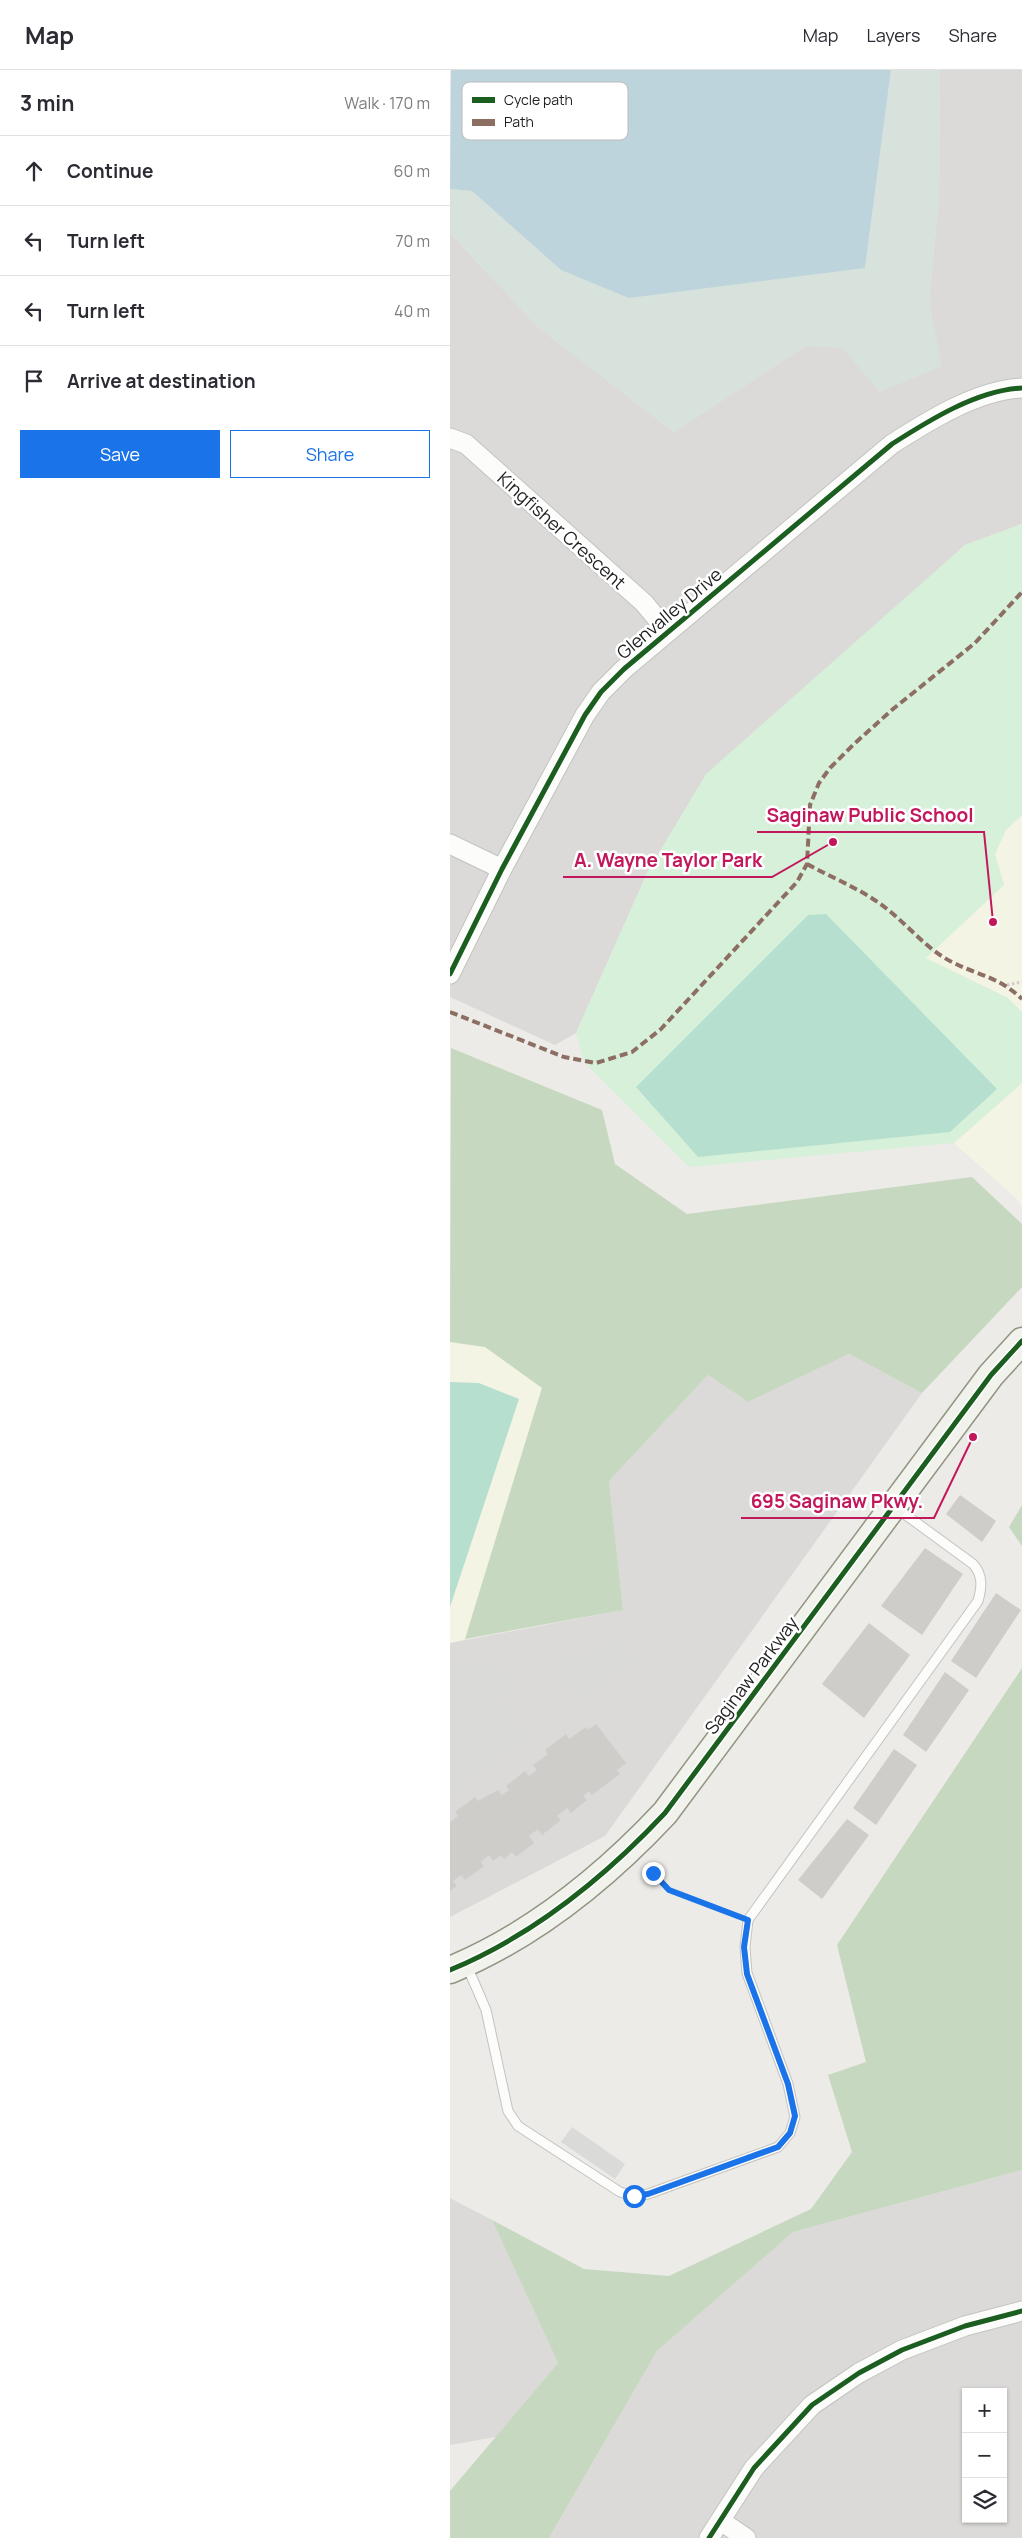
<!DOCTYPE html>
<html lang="en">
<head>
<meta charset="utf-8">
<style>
  :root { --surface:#fff; --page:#f7f7f7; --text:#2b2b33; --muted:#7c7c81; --line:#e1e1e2; --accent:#1a73e8 }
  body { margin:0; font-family:Manrope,sans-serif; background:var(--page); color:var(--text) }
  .controls { position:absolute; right:15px; bottom:15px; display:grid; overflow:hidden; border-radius:0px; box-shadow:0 1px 4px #0004 }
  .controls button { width:45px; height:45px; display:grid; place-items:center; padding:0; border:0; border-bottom:1px solid var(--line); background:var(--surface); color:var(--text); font:25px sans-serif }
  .stop { position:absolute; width:15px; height:15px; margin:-11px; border:4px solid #1a73e8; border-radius:50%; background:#fff }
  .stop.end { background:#1a73e8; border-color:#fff; box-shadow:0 1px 5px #0008 }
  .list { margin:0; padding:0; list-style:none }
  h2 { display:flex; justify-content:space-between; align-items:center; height:65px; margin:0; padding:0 20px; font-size:21px }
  h2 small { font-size:16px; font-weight:400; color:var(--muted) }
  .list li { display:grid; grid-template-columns:32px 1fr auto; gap:15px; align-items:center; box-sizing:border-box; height:70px; padding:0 20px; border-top:1px solid var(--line) }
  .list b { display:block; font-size:19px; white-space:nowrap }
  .list em { font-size:16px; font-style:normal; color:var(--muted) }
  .actions { display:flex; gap:10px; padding:15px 20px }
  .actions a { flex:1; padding:11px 0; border:1px solid var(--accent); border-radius:0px; text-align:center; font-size:18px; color:var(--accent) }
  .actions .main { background:var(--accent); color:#fff }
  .icon { flex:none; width:28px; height:28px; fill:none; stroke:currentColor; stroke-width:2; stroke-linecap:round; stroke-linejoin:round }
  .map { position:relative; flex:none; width:572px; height:2468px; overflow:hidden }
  header { display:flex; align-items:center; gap:30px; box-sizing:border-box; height:70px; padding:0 25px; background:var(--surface); border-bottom:1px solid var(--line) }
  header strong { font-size:24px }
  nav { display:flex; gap:28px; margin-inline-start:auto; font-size:18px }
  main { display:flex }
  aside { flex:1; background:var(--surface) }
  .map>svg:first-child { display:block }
  .residential { fill:#dbdad8; fill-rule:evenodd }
  .education { fill:#f4f4e4 }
  .religious { fill:#dadad8 }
  .forest { fill:#c6d8bf }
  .wetland { fill:#d6e2db }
  .park { fill:#d7f0d9 }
  .pitch { fill:#b7dfd0 }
  .water { fill:#bed4dc }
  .building { fill:#cfcdca }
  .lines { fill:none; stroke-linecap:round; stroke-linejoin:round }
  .lane-casing { stroke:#c3c3c1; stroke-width:11 }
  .street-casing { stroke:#c3c3c1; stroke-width:21 }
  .secondary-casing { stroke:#919481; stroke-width:29 }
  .path { stroke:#d5cac7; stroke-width:3; stroke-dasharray:2.5 2.5; stroke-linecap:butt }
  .lane { stroke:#fcfcfb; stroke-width:9 }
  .street { stroke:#fcfcfb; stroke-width:19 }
  .secondary { stroke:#f1f2eb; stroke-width:26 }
  .quiet { stroke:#8d6e63; stroke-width:4; stroke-dasharray:8 4; stroke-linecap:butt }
  .cycleway-casing { stroke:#fff; stroke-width:8 }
  .cycleway { stroke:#1b5e20; stroke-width:5 }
  .route { stroke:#1a73e8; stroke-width:6 }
  .labels { text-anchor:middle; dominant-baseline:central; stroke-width:5; stroke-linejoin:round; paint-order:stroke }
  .street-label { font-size:18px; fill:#1e1e1e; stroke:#fff }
  .key { fill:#fff; stroke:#bcbcbc; stroke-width:1 }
  .key-label { font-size:14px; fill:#1e1e1e }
  .leader { fill:none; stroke:#c2185b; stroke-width:2 }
  .callout-dot { fill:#c2185b; stroke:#fff; stroke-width:2 }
  .callout-label { font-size:19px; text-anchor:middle; font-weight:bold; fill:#c2185b; stroke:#fff; stroke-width:5; stroke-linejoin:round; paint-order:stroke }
</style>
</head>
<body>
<header>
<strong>Map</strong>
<nav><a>Map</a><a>Layers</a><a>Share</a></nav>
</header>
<main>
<aside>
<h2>3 min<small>Walk · 170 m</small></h2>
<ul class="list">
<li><svg class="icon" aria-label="ahead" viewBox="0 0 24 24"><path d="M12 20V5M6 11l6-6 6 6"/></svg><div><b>Continue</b></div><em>60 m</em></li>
<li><svg class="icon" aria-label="left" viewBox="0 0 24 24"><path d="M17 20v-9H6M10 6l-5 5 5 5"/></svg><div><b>Turn left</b></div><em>70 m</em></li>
<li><svg class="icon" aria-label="left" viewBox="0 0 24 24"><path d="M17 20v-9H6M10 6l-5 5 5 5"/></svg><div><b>Turn left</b></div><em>40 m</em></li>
<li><svg class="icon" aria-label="arrive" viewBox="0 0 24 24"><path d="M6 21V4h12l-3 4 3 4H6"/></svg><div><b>Arrive at destination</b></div></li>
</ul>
<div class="actions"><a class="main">Save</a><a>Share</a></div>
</aside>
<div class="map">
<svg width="572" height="2468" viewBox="0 0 572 2468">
  <rect width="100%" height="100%" fill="#ecebe7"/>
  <!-- residential -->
  <path class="residential" d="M 490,0 L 572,0 L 572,454 L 515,475 L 198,801 L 126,963 L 105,975 L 0,927 L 0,163 L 88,257 L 224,362 L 355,276 L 392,277 L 491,296 L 479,231 L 489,127 Z
    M 399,1284 L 472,1323 L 155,1766 L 0,1847 L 0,1573 L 173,1540 L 159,1411 L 258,1305 L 298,1332 Z
    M 572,2100 L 572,2468 L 99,2468 L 207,2281 L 343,2162 ZM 516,2322 L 553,2322 L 553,2449 L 516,2449 Z
    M 0,2128 L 42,2150 L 108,2293 L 46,2367 L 0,2375 Z"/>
  <!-- education -->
  <path class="education" d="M 572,746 L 572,942 L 558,928 L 475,888 L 554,815 L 545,784 L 556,760 Z
    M 572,1013 L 572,1137 L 567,1129 L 504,1073 Z
    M 0,1272 L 35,1277 L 92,1317 L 15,1569 L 0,1573 Z"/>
  <!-- religious -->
  <path class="religious" d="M 164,1564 L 184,1589 L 130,1633 L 101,1596 L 121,1580 L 130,1591 Z
    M 19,1588 L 30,1602 L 43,1590 L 62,1618 L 48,1629 L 77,1665 L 0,1722 L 0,1602 Z
    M 122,2057 L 175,2094 L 165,2109 L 111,2072 Z"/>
  <!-- forest -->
  <path class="forest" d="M 1,978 L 152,1040 L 165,1094 L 237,1144 L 522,1107 L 572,1154 L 572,1217 L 472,1323 L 399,1284 L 298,1332 L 258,1305 L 159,1411 L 173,1540 L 15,1569 L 92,1318 L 35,1277 L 0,1272 Z
    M 572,1435 L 572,1476 L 559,1457 Z
    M 572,1598 L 572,2100 L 343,2162 L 207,2281 L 99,2468 L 0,2468 L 0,2421 L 108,2293 L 42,2150 L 134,2199 L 219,2206 L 361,2139 L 402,2082 L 378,2005 L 416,1992 L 387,1875 Z"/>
  <!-- wetland -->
  <path class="wetland" d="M 441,0 L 490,0 L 489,127 L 479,231 L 492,296 L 430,322 L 392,278 L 355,276 L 224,362 L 88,257 L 0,163 L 0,119 L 22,121 L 111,200 L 415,198 Z"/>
  <!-- park -->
  <path class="park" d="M 572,454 L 572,745 L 556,760 L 545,784 L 554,815 L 476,888 L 558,928 L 572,942 L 572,1013 L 504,1073 L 239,1097 L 134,992 L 126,963 L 198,801 L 256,704 L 515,475 Z"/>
  <!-- pitch -->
  <path class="pitch" d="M 376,844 L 547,1019 L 500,1062 L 248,1087 L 186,1017 L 358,845 Z
    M 0,1312 L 29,1313 L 69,1329 L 0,1537 Z"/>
  <!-- water -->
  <path class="water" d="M 441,0 L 415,198 L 179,228 L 111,200 L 22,121 L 0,119 L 1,0 Z"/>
  <!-- building -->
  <path class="building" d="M 510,1425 L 546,1451 L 532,1472 L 496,1444 Z
    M 475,1478 L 513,1504 L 472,1565 L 431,1536 Z
    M 546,1523 L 571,1540 L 526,1608 L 501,1591 Z
    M 419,1553 L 460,1585 L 414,1648 L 372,1614 Z
    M 495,1602 L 519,1620 L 476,1682 L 453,1665 Z
    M 146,1654 L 176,1693 L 167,1700 L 170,1704 L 142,1725 L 139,1721 L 133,1726 L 137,1730 L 121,1743 L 117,1738 L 107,1746 L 111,1750 L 92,1765 L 88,1759 L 79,1766 L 84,1773 L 66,1787 L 62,1782 L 54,1789 L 51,1785 L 43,1791 L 39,1785 L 31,1792 L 34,1796 L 15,1810 L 11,1805 L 3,1811 L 7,1816 L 0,1821 L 0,1752 L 8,1746 L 5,1742 L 25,1727 L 28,1731 L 48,1720 L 52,1725 L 59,1720 L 56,1716 L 75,1701 L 79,1706 L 87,1700 L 83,1695 L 98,1684 L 95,1680 L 116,1664 L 119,1669 L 136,1657 L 138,1660 Z
    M 444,1679 L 467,1695 L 426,1755 L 403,1738 Z
    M 397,1749 L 419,1765 L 372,1829 L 348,1810 Z"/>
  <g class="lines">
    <defs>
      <path id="lane" d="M 17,1896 L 36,1940 L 58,2041 L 68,2056 L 170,2122 L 184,2126 L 198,2124 L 328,2077 L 340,2063 L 345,2047 L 338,2014 L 297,1903 L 295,1877 L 298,1850 L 528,1531 C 532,1517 533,1505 523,1494 L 445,1437"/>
      <path id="street" d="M 0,368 L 16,374 L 194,533 L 218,562
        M 0,774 L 52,799
        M 0,904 L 52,799 L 135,645 L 151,622 L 174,599 L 442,374 C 478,351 527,320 572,318
        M 271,2451 L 296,2468
        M 259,2468 L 304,2398 L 362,2335 L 409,2303 L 452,2280 L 515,2256 L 572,2241"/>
      <path id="secondary" d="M 0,1900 C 82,1866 155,1807 215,1743 L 541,1305 L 572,1271"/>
    </defs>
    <!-- lane casing -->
    <use href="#lane" class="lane-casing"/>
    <!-- street casing -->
    <use href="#street" class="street-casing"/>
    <!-- secondary casing -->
    <use href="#secondary" class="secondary-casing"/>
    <!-- path -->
    <path class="path" d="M 557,915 L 572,912
      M 203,1803 L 219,1819 L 286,1845"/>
    <!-- lane -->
    <use href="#lane" class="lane"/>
    <!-- street -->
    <use href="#street" class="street"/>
    <!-- secondary -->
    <use href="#secondary" class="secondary"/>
    <!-- quiet -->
    <path class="quiet" d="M 357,794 C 384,809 412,819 437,839 C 459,856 476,879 502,892 C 529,906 548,906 572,929
      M 0,942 L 114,987 L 146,993 L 182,982 L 211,959 L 347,812 L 357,794 L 360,735 L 369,713 L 380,698 L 404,674 L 443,639 L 525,573 L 572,522"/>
    <defs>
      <path id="cycleway" d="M 0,904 L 52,799 L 135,645 L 151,622 L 174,599 L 442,374 C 478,351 527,320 572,318
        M 0,1900 C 82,1866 155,1807 215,1743 L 541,1305 L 572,1271
        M 259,2468 L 304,2398 L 362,2335 L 409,2303 L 452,2280 L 515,2256 L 572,2241"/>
    </defs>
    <!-- cycleway casing -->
    <use href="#cycleway" class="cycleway-casing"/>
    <!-- cycleway -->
    <use href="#cycleway" class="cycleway"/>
  </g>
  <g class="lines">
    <!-- route -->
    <path class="route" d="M 184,2126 L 198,2124 L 328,2077 L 340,2063 L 345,2046 L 338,2014 L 297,1904 L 294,1877 L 298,1850 L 219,1820 L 203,1803"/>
  </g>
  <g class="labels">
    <!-- street labels -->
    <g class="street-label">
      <text transform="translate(112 460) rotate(42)">Kingfisher Crescent</text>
      <text transform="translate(219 543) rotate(-40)">Glenvalley Drive</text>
      <text transform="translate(301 1605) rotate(-53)">Saginaw Parkway</text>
    </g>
  </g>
  <!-- legend -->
  <rect x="12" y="12" width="166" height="58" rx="8" class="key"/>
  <rect x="22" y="27" width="23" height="6" fill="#1b5e20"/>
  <rect x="22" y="49" width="23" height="7" fill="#8d6e63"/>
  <g class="key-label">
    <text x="54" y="35">Cycle path</text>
    <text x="54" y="57">Path</text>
  </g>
  <!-- callouts -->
  <path class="leader" d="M543 852L534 762H307M383 772L322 807H113M523 1367L484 1448H291"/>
  <g class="callout-dot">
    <circle cx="543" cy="852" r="5"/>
    <circle cx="383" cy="772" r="5"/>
    <circle cx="523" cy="1367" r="5"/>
  </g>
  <g class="callout-label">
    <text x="420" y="752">Saginaw Public School</text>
    <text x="218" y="797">A. Wayne Taylor Park</text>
    <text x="387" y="1438">695 Saginaw Pkwy.</text>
  </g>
</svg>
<div class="controls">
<button>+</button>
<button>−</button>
<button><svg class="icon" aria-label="layers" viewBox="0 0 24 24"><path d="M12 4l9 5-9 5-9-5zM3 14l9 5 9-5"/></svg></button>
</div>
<div class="stop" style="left:184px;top:2126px"></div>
<div class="stop end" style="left:203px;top:1803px"></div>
</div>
</main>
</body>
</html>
